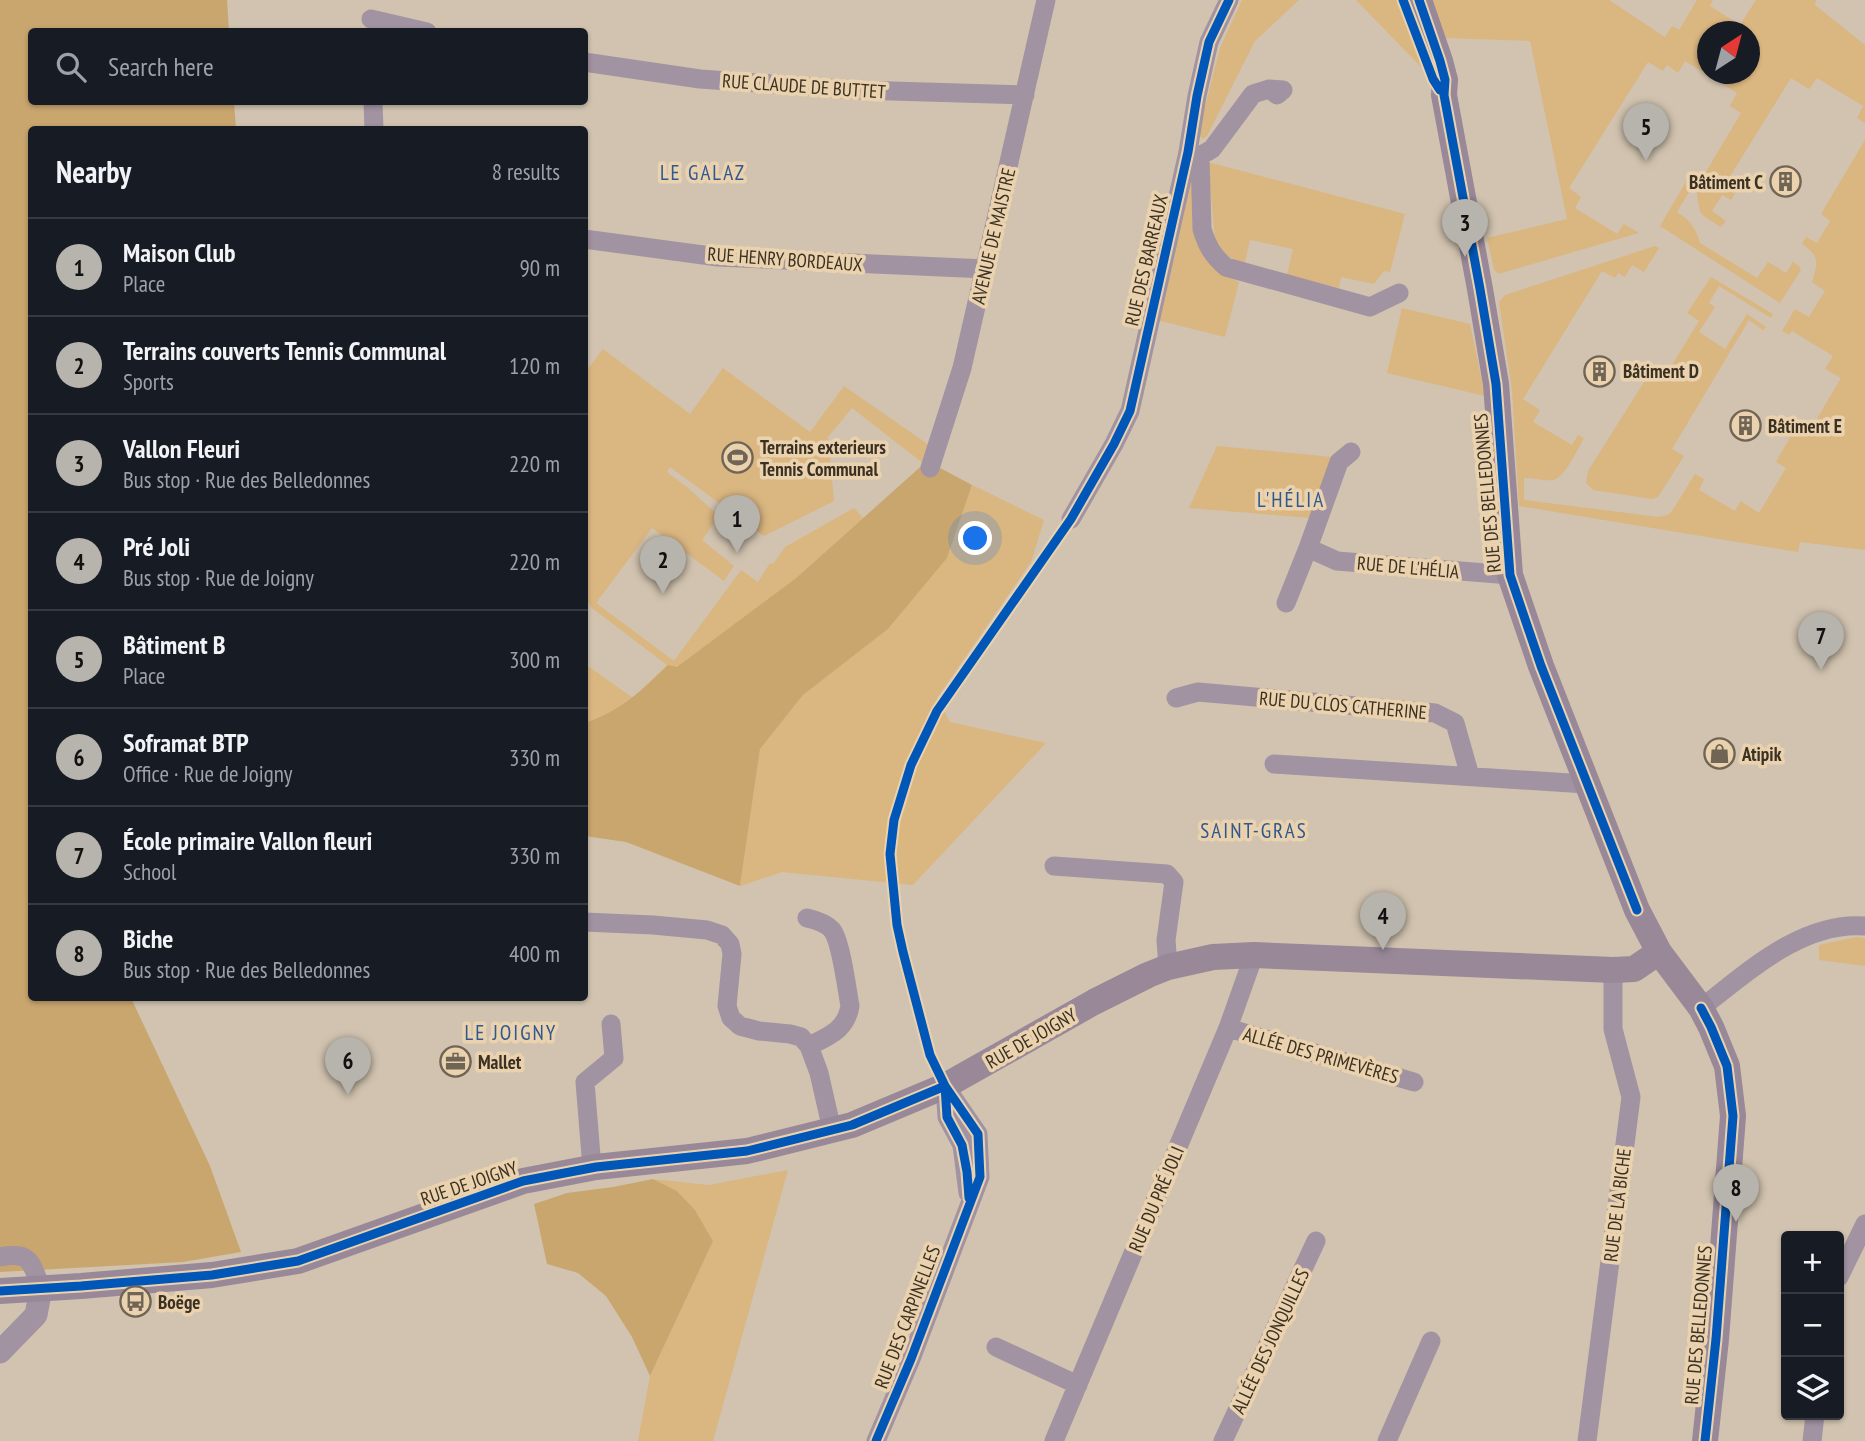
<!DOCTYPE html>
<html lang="en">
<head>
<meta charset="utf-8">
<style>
  :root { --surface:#171b24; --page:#20242c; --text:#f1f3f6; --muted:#9ea1a6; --line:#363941; --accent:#b7b3ad }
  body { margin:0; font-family:"PT Sans Narrow",sans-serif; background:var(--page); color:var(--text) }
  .controls { position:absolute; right:21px; bottom:21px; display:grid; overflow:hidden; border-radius:7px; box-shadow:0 2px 5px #0004 }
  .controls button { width:63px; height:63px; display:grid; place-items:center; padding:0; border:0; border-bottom:2px solid var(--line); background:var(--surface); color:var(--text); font:35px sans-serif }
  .compass { position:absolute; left:1697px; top:21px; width:63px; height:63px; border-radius:50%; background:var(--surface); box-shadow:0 2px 5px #0004; rotate:36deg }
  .you { position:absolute; left:976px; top:539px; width:24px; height:24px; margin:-18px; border:5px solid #fff; border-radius:50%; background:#1a73e8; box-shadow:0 0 0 10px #1a73e833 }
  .badge { display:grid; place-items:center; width:46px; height:46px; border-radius:50%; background:var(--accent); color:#111; font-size:23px; font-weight:700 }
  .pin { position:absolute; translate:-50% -58px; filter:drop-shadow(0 2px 4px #0008) }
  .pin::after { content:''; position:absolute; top:37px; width:24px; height:21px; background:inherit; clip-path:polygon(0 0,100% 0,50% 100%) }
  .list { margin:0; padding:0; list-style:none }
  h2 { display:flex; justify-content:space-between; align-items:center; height:91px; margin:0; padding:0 28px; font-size:30px }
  h2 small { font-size:23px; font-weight:400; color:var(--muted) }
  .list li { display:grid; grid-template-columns:46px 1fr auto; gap:21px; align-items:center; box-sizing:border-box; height:98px; padding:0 28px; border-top:2px solid var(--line) }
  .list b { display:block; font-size:26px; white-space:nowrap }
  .list p { margin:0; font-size:23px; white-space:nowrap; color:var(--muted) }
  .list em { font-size:23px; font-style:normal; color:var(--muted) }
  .icon { flex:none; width:38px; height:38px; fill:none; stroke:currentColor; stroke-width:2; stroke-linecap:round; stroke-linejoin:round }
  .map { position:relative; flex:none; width:1865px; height:1441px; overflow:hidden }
  .search { position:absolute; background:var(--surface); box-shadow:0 2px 5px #0004; left:28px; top:28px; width:560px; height:77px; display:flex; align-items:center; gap:18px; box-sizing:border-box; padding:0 24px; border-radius:7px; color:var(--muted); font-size:26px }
  .panel { position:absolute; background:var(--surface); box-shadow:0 2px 5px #0004; left:28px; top:126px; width:560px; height:875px; border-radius:7px }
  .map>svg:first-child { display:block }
  .green { fill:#dab681; fill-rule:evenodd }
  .forest { fill:#c9a66e }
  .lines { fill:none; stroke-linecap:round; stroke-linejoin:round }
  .minor { stroke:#a193a1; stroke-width:19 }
  .tertiary { stroke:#a193a1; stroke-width:23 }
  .secondary { stroke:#988898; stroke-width:26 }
  .cycleway-casing { stroke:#ebd2af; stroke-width:13 }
  .cycleway { stroke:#0057b8; stroke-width:9 }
  .labels { text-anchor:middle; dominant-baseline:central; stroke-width:7; stroke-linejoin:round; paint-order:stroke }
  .street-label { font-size:19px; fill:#3b3123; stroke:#ebd2af }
  .poi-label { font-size:19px; font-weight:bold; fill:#3b3123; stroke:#ebd2af; text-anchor:start }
  .neighbourhood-label { font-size:21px; letter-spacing:2px; fill:#2f588e; stroke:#ebd2af }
</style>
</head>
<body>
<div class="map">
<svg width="1865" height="1441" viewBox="0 0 1865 1441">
  <rect width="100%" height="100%" fill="#d1c3af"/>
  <!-- green -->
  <path class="green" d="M 1242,0 L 1299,0 L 1255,41 L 1207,136 L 1203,139 L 1199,135 L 1201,123 L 1220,48 Z
    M 1356,0 L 1397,0 L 1408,25 L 1423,69 Z
    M 1431,0 L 1609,0 L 1665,37 L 1672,26 L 1679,30 L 1697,0 L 1713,0 L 1710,6 L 1740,25 L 1756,0 L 1816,0 L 1815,5 L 1865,45 L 1865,123 L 1857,118 L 1863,106 L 1817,78 L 1809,89 L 1791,78 L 1724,186 L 1735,194 L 1731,200 L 1722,195 L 1712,211 L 1726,221 L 1721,227 L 1705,217 L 1700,212 L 1697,196 L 1700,182 L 1741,113 L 1730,106 L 1737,93 L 1685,61 L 1678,73 L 1667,65 L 1663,71 L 1648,62 L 1569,188 L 1581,197 L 1575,208 L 1617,234 L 1624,224 L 1639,233 L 1498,274 L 1494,269 L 1487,238 L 1567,219 L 1530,41 L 1445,38 ZM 1708,32 L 1750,32 L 1750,74 L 1708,74 Z
    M 1865,140 L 1865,550 L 1800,542 L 1798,552 L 1519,506 L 1512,390 L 1499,302 L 1505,295 L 1655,246 L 1659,248 L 1644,272 L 1632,265 L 1625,277 L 1618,273 L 1615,278 L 1602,271 L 1523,399 L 1540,410 L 1533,422 L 1572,445 L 1578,435 L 1584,438 C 1578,448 1565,478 1553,480 C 1544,481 1533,478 1524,478 L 1524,500 L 1659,517 L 1668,515 L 1672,511 L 1695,474 L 1704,479 L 1699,490 L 1735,511 L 1741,501 L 1759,513 L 1786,468 L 1776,462 L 1796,427 L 1808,434 L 1841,378 L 1825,369 L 1833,356 L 1792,331 L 1789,335 L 1782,331 L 1795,309 L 1809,317 L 1825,291 L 1812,282 C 1818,263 1820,256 1802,244 L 1806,237 L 1817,243 L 1830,221 L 1821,214 Z
    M 1208,162 L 1405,214 L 1390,272 L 1384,271 L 1374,284 L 1341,277 L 1339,288 L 1287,275 L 1293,249 L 1250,240 L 1244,266 L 1225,254 L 1215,239 Z
    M 1190,164 L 1196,230 L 1229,277 L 1239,282 L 1225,337 L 1157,320 Z
    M 1690,175 L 1696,180 L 1677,212 C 1690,220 1696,228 1700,243 L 1757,278 L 1768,262 L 1786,273 L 1793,262 L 1799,266 L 1801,270 L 1780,303 L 1660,226 Z
    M 1711,277 L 1773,314 L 1771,318 L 1719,286 L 1709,303 L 1715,307 L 1699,332 L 1725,349 L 1747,314 L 1766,327 L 1763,330 L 1749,320 L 1672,449 L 1684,456 L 1658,497 L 1652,499 L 1593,490 L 1586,483 L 1588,471 L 1649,374 L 1662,381 L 1699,321 L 1687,313 Z
    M 1402,308 L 1470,324 L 1485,396 L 1387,373 Z
    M 603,349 L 690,414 L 723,368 L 810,432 L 844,386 L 936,450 L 924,464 L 852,408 L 828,437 L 834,501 L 764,536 L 670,467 L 667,472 L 687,487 L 719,516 L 702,540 L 734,566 L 724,581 L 652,528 L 596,603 L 674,661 L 741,570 L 758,582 L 770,563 L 773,564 L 785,547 L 854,508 L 863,518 L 795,579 L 585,814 L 585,664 L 633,698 L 667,665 L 592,608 L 585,596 L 584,374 Z
    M 1217,446 L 1332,457 L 1311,518 L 1189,508 Z
    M 972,485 L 1044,520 L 1031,562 L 937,698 L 950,722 L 1046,743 L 913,885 L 782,872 L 740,886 L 760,749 L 803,695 L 888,629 L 947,558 Z
    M 1856,937 L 1865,938 L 1865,966 L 1819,960 L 1819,945 Z
    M 788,1170 L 713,1441 L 638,1441 L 650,1376 L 713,1241 L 695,1210 L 677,1191 L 653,1179 L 708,1185 Z"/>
  <!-- forest -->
  <path class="forest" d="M 0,0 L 227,0 L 229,31 L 32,32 L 32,102 L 234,102 L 236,129 L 32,130 L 32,998 L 131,998 L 210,1166 L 241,1252 L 183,1262 L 0,1272 Z
    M 927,461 L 972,485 L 947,558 L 888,629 L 803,695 L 760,749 L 740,886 L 626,842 L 585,836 L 585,723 C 622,710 640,692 668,665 L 677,667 L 795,579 Z
    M 653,1179 L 677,1191 L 695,1210 L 713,1241 L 650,1376 L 632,1337 L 606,1296 L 578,1273 L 547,1264 L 534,1204 L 567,1193 L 613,1187 Z"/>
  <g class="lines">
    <!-- minor -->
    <path class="minor" d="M 371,19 L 427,32
      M 584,62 L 700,79 L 858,90 L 1025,95
      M 373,102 L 374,130
      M 1188,152 L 1200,156 L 1202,229 C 1207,246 1213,256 1226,267 L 1370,307 L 1399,293
      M 1200,156 L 1212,149 L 1253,94 L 1269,89 L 1283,90 L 1277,95 L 1269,89
      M 584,239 L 718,257 L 986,269
      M 930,468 L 962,368 L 1046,0
      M 1071,519 L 1114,444 L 1130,411 L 1188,152 L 1197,96 L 1209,42 L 1229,0
      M 1308,548 L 1337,561 L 1510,575
      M 1286,603 L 1308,548 L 1339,462 L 1351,452
      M 1176,698 L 1198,692 L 1435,713 L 1455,723 L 1470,776
      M 1274,764 L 1586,784
      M 1054,866 L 1167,874 L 1174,882 L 1166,940 L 1168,967
      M 807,918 C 816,920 826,923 832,930 C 841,941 847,990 850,1006 C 846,1030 829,1036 809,1046
      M 584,922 L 653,925 L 707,930 L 722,935 L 730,944 L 732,954 L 727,1006 L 731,1018 L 740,1026 L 759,1031 L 790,1034 L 801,1037 L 809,1046 L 819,1073 L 832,1130
      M 1701,1008 C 1748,972 1802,921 1865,926
      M 1228,1028 L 1414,1082
      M 945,1086 L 947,1117 L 962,1145 L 968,1193
      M 592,1168 L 585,1082 L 614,1058 L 611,1024
      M 0,1257 C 31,1251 31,1262 41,1288
      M 1839,1277 L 1865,1224
      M 996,1347 L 1078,1385
      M 876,1441 L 911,1359 L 980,1177 L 978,1134 L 945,1086
      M 1054,1441 L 1228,1028 L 1254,955
      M 1223,1441 L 1316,1241
      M 1387,1441 L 1431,1341
      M 1587,1441 L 1631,1097 L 1613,1029 L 1613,970
      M 1812,1441 L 1815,1415"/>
    <!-- tertiary -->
    <path class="tertiary" d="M 0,1352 L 36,1315 L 41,1288"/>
    <!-- secondary -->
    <path class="secondary" d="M 1419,0 L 1440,61 L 1445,80 L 1444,95 L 1480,289 L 1496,384 L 1510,575 L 1541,666 L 1637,910 L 1659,952 L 1701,1008 L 1711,1027 L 1727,1066 L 1733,1116 L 1716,1339 L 1705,1441
      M 0,1291 L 81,1286 L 212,1275 L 298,1261 L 523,1181 L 596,1167 L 747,1151 L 852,1125 L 945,1086 L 1094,1002 L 1148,975 L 1168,967 L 1213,957 L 1254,955 L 1613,970 L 1634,969 L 1659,952"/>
    <defs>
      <path id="cycleway" d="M 1403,0 L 1433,79 L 1440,90
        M 1419,0 L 1440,61 L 1445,80 L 1444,95 L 1480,289 L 1496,384 L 1510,575 L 1541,666 L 1637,910
        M 1701,1008 L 1711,1027 L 1727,1066 L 1733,1116 L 1716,1339 L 1705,1441
        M 945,1086 L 947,1117 L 962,1145 L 967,1172 L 969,1198
        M 0,1291 L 81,1286 L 212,1275 L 298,1261 L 523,1181 L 596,1167 L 747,1151 L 852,1125 L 945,1086
        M 876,1441 L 911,1359 L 980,1177 L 978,1134 L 945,1086 L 930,1055 L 903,952 L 897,925 L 890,854 L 894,820 L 911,765 L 937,711 L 1071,519 L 1114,444 L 1130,411 L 1188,152 L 1197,96 L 1209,42 L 1229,0"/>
    </defs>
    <!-- cycleway casing -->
    <use href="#cycleway" class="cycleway-casing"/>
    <!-- cycleway -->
    <use href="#cycleway" class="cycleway"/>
  </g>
  <!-- icons -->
  <defs>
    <symbol id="building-ring" viewBox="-11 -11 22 22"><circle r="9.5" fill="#ebd2af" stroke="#706454" stroke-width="1.5"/><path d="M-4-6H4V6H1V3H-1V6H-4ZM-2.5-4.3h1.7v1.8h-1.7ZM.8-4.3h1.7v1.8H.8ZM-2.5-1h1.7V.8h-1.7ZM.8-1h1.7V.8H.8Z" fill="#706454"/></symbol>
    <symbol id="stadium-ring" viewBox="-11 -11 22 22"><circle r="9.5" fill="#ebd2af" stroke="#706454" stroke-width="1.5"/><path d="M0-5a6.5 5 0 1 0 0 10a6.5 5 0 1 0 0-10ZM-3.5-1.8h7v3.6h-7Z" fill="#706454"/></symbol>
    <symbol id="shop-ring" viewBox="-11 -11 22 22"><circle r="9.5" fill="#ebd2af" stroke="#706454" stroke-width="1.5"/><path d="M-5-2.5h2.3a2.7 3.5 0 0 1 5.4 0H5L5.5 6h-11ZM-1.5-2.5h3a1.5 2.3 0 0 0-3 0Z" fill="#706454"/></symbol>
    <symbol id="office-ring" viewBox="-11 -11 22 22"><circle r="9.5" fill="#ebd2af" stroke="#706454" stroke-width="1.5"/><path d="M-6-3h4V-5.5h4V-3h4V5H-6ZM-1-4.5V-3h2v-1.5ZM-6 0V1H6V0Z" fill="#706454"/></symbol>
    <symbol id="bus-ring" viewBox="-11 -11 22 22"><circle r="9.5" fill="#ebd2af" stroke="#706454" stroke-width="1.5"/><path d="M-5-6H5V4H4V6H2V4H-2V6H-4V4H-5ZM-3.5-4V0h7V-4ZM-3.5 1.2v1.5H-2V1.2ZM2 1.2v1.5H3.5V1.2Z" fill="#706454"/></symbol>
  </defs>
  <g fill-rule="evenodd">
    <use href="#building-ring" x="1768" y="164" width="35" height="35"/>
    <use href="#building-ring" x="1582" y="354" width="35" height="35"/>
    <use href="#building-ring" x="1728" y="408" width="35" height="35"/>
    <use href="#stadium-ring" x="720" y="440" width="35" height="35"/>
    <use href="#shop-ring" x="1702" y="736" width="35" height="35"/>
    <use href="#office-ring" x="438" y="1044" width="35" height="35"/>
    <use href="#bus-ring" x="118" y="1284" width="35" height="35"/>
  </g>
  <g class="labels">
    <!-- street labels -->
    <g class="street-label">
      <text transform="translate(804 86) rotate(4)">RUE CLAUDE DE BUTTET</text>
      <text transform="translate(993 236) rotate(-77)">AVENUE DE MAISTRE</text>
      <text transform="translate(785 259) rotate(4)">RUE HENRY BORDEAUX</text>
      <text transform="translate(1146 260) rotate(-77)">RUE DES BARREAUX</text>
      <text transform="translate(1487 493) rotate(-95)">RUE DES BELLEDONNES</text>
      <text transform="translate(1408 567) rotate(5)">RUE DE L'HÉLIA</text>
      <text transform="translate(1343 705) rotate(5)">RUE DU CLOS CATHERINE</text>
      <text transform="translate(1031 1038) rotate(-30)">RUE DE JOIGNY</text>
      <text transform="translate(1321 1055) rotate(16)">ALLÉE DES PRIMEVÈRES</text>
      <text transform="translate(469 1183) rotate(-19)">RUE DE JOIGNY</text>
      <text transform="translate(1156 1199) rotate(-67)">RUE DU PRÉ JOLI</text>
      <text transform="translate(1617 1205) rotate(-83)">RUE DE LA BICHE</text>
      <text transform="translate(907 1317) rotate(-69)">RUE DES CARPINELLES</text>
      <text transform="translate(1698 1325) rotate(-85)">RUE DES BELLEDONNES</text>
      <text transform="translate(1270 1341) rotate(-65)">ALLÉE DES JONQUILLES</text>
    </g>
    <!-- poi labels -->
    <g class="poi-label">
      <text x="1763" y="182" text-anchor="end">Bâtiment C</text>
      <text x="1623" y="371">Bâtiment D</text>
      <text x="1768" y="426">Bâtiment E</text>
      <text x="760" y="447">Terrains exterieurs<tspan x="760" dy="22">Tennis Communal</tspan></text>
      <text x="1742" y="754">Atipik</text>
      <text x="478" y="1062">Mallet</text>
      <text x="158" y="1302">Boëge</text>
    </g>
    <!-- neighbourhood labels -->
    <g class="neighbourhood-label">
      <text x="703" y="172">LE GALAZ</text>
      <text x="1291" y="499">L'HÉLIA</text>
      <text x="1254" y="830">SAINT-GRAS</text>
      <text x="511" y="1032">LE JOIGNY</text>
    </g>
  </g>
</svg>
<div class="controls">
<button>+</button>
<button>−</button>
<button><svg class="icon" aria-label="layers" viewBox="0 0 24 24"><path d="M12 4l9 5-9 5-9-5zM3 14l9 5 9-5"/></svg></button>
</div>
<svg class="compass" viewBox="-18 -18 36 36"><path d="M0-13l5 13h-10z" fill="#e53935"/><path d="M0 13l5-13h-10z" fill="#9ea1a6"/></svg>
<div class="you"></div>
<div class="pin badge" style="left:737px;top:553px">1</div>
<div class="pin badge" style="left:663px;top:594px">2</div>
<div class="pin badge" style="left:1465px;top:257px">3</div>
<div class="pin badge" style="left:1383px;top:950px">4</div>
<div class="pin badge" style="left:1646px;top:161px">5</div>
<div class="pin badge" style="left:348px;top:1095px">6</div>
<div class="pin badge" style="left:1821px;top:670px">7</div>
<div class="pin badge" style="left:1736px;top:1222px">8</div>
<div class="search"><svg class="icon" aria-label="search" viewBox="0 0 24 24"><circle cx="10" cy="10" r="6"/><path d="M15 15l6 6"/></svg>Search here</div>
<section class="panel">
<h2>Nearby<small>8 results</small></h2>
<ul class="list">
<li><span class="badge">1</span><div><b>Maison Club</b><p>Place</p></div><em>90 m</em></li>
<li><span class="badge">2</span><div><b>Terrains couverts Tennis Communal</b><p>Sports</p></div><em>120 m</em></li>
<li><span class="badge">3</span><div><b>Vallon Fleuri</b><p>Bus stop · Rue des Belledonnes</p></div><em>220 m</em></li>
<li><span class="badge">4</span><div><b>Pré Joli</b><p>Bus stop · Rue de Joigny</p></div><em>220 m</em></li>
<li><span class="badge">5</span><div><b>Bâtiment B</b><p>Place</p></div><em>300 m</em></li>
<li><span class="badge">6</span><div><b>Soframat BTP</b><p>Office · Rue de Joigny</p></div><em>330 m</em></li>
<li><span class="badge">7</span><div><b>École primaire Vallon fleuri</b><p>School</p></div><em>330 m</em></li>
<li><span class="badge">8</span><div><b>Biche</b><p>Bus stop · Rue des Belledonnes</p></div><em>400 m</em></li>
</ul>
</section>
</div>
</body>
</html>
